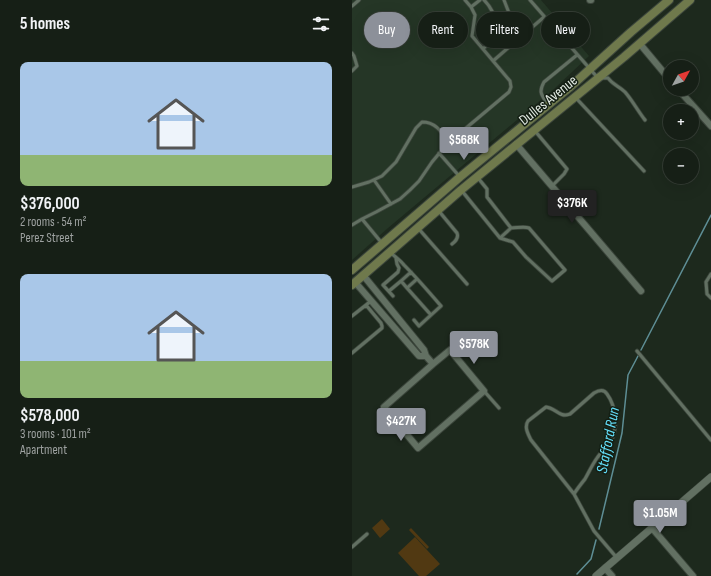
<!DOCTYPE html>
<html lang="en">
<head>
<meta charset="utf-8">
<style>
	:root { --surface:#161f16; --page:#232c23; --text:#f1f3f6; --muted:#9ea2a1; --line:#353d35; --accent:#8c9099 }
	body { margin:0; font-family:"Sofia Sans Condensed",sans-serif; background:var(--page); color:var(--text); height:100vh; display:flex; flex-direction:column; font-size:15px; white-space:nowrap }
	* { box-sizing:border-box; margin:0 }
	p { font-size:13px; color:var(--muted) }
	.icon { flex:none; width:22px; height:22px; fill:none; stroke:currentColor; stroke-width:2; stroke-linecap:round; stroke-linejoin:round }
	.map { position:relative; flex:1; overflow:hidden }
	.side { display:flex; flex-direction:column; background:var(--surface); width:352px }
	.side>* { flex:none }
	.hud { position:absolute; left:12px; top:12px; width:287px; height:36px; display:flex; gap:8px }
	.needle { width:26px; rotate:50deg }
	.controls { position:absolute; left:311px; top:60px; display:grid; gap:8px }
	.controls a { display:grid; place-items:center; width:36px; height:36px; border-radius:50%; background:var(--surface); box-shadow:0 4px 16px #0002,0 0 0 1px var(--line); font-size:20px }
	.price { position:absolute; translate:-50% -34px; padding:0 9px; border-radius:4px; background:var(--accent); color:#fff; font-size:13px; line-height:26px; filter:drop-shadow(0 1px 2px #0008) }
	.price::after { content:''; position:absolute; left:50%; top:24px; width:12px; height:9px; margin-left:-6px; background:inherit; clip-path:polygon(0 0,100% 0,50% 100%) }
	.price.active { background:#222; color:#fff }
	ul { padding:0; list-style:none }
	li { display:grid; align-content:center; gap:8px; height:212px; padding:0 20px }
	li span { display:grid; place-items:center; height:124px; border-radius:8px; color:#555 }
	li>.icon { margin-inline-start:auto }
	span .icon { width:72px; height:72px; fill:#fffc; stroke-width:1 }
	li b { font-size:17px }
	h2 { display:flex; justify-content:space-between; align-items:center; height:48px; padding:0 20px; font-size:17px }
	.pill { padding:0 14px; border-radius:18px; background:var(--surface); box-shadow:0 4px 16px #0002,0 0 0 1px var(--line); font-size:14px; line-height:36px }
	.pill.active { background:var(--accent); color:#fff }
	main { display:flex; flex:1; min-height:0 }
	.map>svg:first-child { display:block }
</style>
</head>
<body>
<main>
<section class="side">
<h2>5 homes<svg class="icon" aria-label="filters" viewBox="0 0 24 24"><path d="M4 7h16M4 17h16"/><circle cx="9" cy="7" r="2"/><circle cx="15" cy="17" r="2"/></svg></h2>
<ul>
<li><span style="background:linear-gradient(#a9c7e8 75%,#8fb573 0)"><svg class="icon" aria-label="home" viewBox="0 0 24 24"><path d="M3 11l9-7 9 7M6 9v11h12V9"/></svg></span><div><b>$376,000</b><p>2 rooms · 54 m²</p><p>Perez Street</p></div></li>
<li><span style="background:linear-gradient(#a9c7e8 70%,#8fb573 0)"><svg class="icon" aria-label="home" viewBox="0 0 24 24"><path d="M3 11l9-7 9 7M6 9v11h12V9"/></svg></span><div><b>$578,000</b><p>3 rooms · 101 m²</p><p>Apartment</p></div></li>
</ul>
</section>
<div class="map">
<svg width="359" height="576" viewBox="0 0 359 576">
	<rect width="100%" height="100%" fill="#1d291d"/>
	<!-- built -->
	<path fill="#253626" d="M0,0H189L237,56L202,89L36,228L0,260Z"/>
	<!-- green -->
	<path fill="#513912" d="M30,519L38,529L28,538L20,528Z
		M59,528L77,547L75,549L57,530Z
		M63,537L88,564L74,576H67L46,553Z"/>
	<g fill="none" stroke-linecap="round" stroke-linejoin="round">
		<!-- stream -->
		<path stroke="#5e8e95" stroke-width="1.5" d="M289,350L359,215
			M247,529L270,433L276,375L286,356
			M225,574L239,559L244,540"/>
		<defs>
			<path id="service" d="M113,0L119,7L128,0
				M152,0L157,13L160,26L157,33L164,42
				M178,0L245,77
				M0,6L7,0
				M131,49C142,39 146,24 140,11C138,7 135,3 132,0
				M0,53L2,56L5,66L0,71
				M141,61L192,17
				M250,78H256C261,85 267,86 273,92C280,100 286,111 293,120
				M224,98L292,171
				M196,105C190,95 186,93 192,82L225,55
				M183,131L215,169L212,174L200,186
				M87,153L108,177
				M126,178L135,189V197L159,228L148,238
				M22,180L39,204
				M0,187L17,182L30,176L44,162L64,128L70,122C83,122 91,132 95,144
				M110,191L148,238L161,242L174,257L200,281L213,270L177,228C172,226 165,228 159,228
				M86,210L105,233C107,238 104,241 100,244
				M0,225L10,219
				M66,228L115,284
				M29,242L10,219L24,212L48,199L58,190L67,181L80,162L95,144L157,92L159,87L158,81L120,36L123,15L119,7
				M38,252C43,257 48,260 52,265C65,278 77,292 89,306L79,315L55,288L65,279
				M359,274L354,282L355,294L359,298
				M55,288L49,281L59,272
				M37,291L49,281
				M41,296L31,285L46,272L47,268L45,264L44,258
				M0,316L14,305
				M62,320L67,326L79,315
				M98,350L113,337
				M285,351L359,440
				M0,353L30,328V326L29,323L14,305L19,301
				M132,391L147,408
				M222,494C225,489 229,484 233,479C237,472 240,465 245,458C249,452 255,447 259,441C266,428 264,406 255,394C252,389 247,390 242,393L218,414C207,418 204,408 194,407L176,421C172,427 176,434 179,440L222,494L242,531L265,558
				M0,547L15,534"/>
			<path id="minor" d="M238,0H239
				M288,44L318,80
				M326,89L359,126
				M164,144L289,291
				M3,282L67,356H74L72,350L11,275
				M74,356L81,364L98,350L132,391L66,448L32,407L81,364
				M300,528L341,576
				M253,568L260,576"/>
			<path id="tertiary" d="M244,576L359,477"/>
			<path id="secondary" d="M0,270L108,177L217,88L279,32L317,0
				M0,285L109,190L272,57L338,0"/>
		</defs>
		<!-- service casing -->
		<use href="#service" stroke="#3c463c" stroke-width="4.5"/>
		<!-- minor casing -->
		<use href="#minor" stroke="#3c463c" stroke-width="8"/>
		<!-- tertiary casing -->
		<use href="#tertiary" stroke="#3c463c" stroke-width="8"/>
		<!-- secondary casing -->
		<use href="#secondary" stroke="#3c463c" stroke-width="10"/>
		<!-- service -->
		<use href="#service" stroke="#627062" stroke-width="3"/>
		<!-- minor -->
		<use href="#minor" stroke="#627062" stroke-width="6"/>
		<!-- tertiary -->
		<use href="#tertiary" stroke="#627062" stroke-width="7"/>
		<!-- secondary -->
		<use href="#secondary" stroke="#6f794c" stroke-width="8"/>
	</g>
	<g text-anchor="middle" stroke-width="3" stroke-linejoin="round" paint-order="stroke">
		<!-- street labels -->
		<g font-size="15" fill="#e4ece4" stroke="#141f14">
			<text transform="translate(196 100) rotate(-39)" y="5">Dulles Avenue</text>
		</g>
		<!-- water labels -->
		<g font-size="16" font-style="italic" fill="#64dffa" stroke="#141f14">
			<text transform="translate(255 440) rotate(-79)" y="6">Stafford Run</text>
		</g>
	</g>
</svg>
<div class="controls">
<a><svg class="needle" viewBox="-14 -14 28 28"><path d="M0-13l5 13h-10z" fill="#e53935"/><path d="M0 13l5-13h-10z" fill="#9ea2a1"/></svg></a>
<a>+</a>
<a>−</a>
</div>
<b class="price" style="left:112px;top:161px">$568K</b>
<b class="price active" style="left:220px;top:224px">$376K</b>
<b class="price" style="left:122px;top:365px">$578K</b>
<b class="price" style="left:49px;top:442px">$427K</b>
<b class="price" style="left:308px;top:534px">$1.05M</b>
<div class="hud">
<a class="pill active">Buy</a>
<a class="pill">Rent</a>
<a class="pill">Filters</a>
<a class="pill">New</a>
</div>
</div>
</main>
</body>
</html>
